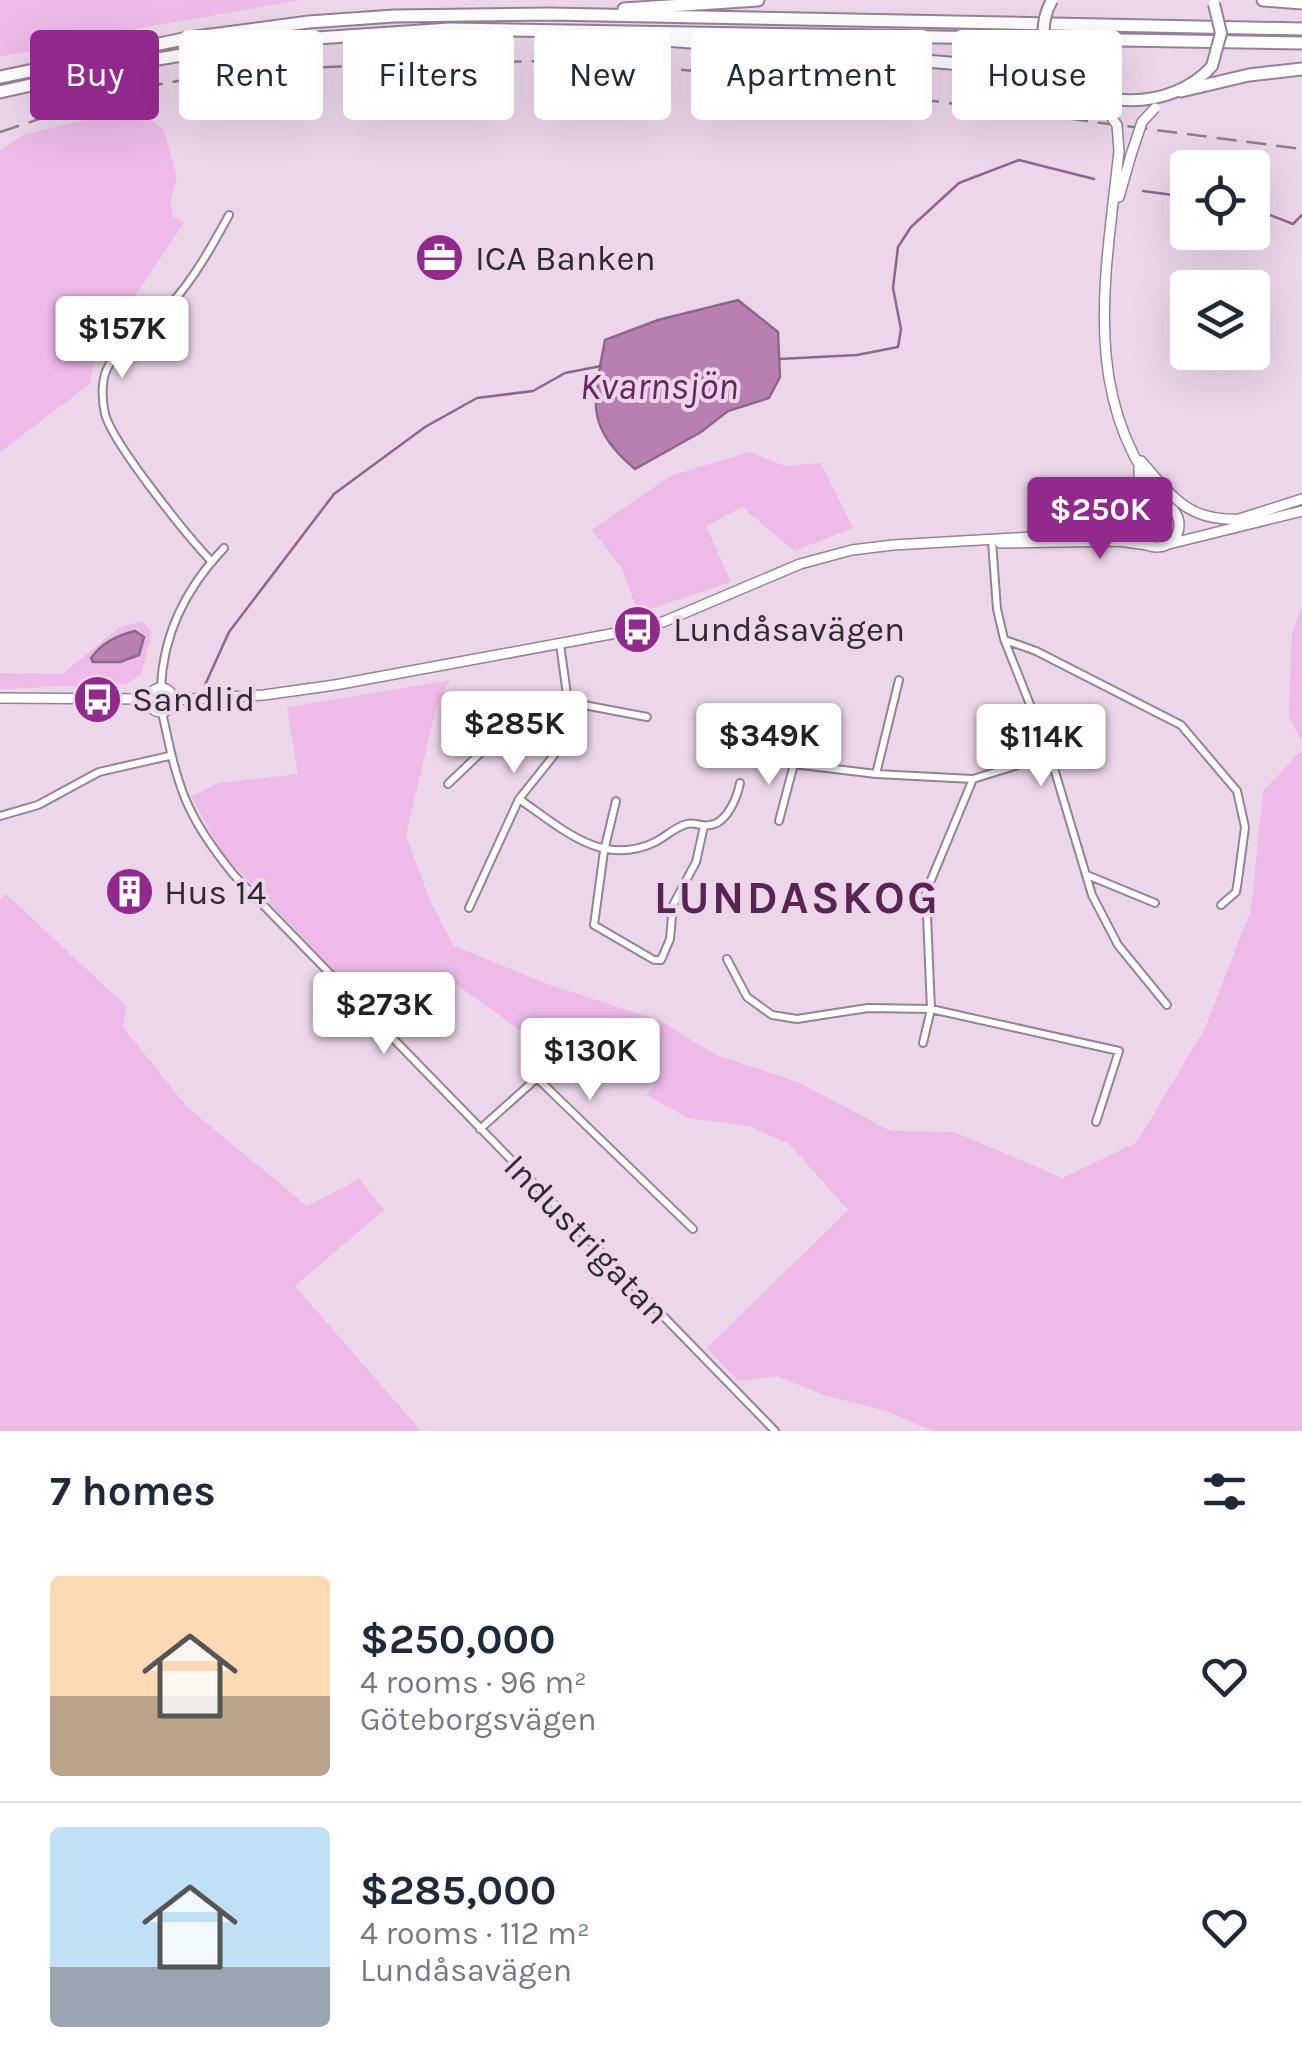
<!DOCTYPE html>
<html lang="en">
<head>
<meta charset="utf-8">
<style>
	:root { --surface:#fff; --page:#f6f6f7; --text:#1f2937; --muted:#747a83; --line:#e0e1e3; --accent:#92298c }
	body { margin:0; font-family:Karla,sans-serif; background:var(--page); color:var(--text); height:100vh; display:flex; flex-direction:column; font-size:38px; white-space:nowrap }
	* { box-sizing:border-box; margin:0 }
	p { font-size:32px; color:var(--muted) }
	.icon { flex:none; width:55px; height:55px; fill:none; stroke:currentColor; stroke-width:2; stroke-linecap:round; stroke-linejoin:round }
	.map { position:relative; height:1431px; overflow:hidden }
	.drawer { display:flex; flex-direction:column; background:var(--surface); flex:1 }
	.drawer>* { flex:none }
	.banner { position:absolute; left:30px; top:30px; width:1242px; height:90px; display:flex; gap:20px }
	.buttons { position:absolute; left:1170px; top:150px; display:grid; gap:20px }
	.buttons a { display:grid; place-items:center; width:100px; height:100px; border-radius:10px; background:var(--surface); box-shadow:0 10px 40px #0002; font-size:50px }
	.price { position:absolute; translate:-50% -85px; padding:0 22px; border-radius:10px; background:#fff; color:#222; font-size:32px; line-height:65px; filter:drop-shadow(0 2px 5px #0008) }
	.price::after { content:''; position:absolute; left:50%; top:60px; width:30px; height:22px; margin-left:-15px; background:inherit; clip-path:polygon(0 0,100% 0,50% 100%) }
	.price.on { background:var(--accent); color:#fff }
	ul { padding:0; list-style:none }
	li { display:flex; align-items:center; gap:30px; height:250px; padding:0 50px }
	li+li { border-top:2px solid var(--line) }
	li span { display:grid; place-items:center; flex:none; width:280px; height:200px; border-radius:10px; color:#555 }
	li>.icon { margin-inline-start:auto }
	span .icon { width:120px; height:120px; fill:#fffc; stroke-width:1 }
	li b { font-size:42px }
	h2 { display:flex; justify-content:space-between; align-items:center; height:120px; padding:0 50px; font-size:42px }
	.tag { padding:0 35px; border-radius:10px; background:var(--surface); box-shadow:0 10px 40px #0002; font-size:35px; line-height:90px }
	.tag.on { background:var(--accent); color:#fff }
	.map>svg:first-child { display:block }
</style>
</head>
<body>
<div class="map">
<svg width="1302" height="1431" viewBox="0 0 1302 1431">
	<rect width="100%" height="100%" fill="#ecd7ea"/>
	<!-- green -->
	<path fill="#eebae8" d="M0,0H302L146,27L0,57Z
		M137,108L164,130L177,177L171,198L172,216L184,223L95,357L90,384L0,452V151L22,135Z
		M749,452L785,466L821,463L853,528L794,551L742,507L706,526L731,582L638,613L622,568L592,530L670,476Z
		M1302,606V742L1289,716L1292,633Z
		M142,621L152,632L141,675L125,684L0,689V673L62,674L120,627Z
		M450,680L436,708L406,835L431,903L454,946L550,985L661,1021L716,1055L800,1083L890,1131L954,1132L1063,1178L1137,1142L1205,1028L1251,910L1263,791L1302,750V1431H933L886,1411L823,1395L777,1376L738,1381L707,1348L848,1210L789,1144L749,1126L688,1118L646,1095L655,1085L579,1023L546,1049L456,984L401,1036L325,962L222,853L191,796L219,783L298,774L287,707Z
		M6,894L126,1006L123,1027L187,1107L307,1206L359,1179L384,1210L295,1286L421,1431H0V899Z"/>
	<!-- water -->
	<path fill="#b780b1" stroke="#8f668a" stroke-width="2.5" d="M738,300L778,332L780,377L769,398L728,411L701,432L635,469C583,426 594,399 605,340L658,320Z
		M135,631L144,637L139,655L120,662H93L91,658C101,644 118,635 135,631Z"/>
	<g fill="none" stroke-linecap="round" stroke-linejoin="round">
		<!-- stream -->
		<path stroke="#8f668a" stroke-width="2.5" d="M1143,191L1188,197
			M1252,208L1293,224L1302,215
			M779,359L857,355L898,347L901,329L893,288L898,247L911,227L959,183L1019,160L1094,179
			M205,685L229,632L334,494L425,427L477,398L533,391L565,373L601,366"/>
		<defs>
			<path id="street" d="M992,541L997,609L1004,639L1050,755L1092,895L1118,945L1167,1005
				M212,562C188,537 113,444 105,414C102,401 101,381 107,369C120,340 150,326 171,304C195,277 212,246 229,215
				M1005,640L1036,651L1181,725L1237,791L1245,827L1238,880L1236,892L1221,905
				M161,688C163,633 186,588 224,548
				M162,712C178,787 184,814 234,875L775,1431
				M751,751L794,764L876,774L973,779L1050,755
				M876,774L899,680
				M448,784L494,740L522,721L568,702L647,717
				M519,799C560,827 601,867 653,843C665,838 674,827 687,824C695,822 702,827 710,825C727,823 737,798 740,783
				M616,801L604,851L594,925L654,960H661L670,939L673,905L696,862L704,826
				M0,816L38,805L99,772L169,756
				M779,821L794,764
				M1087,875L1155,903
				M469,908L519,799L559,749L567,723L568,702L560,644
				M727,959L747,997L772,1015L797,1019L868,1008L931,1009L1119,1051L1096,1122
				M923,1043L931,1009L926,892L973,779
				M480,1129L537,1078L693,1229"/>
			<path id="secondary" d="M1119,151C1106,275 1078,401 1167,505
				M1119,197L1131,155
				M1141,461C1173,497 1188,522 1241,519
				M1139,468L1140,510
				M1135 525a22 22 0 1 1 44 0a22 22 0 1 1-44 0Z
				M1236,520L1302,499
				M1000,543L1119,541L1147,545
				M1169,544L1302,511
				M149 700a12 12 0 1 1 24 0a12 12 0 1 1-24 0Z
				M0,698L150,699
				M173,700L264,695L335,685L638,629L663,622L800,564L852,550L893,545L1102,533L1125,525L1136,516"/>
			<path id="primary" d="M1050,61C1086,114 1173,111 1212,66"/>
			<path id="highway" d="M1263,0L1302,3
				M624,9L758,0
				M641,38L1011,68L1077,86
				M0,77L188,38L309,22L394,16L550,14L1302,29
				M1181,91L1249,75L1302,69
				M0,92L117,66L258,42L450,29L1302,43"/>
		</defs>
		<!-- street casing -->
		<use href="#street" stroke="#958293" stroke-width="10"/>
		<!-- secondary casing -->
		<use href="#secondary" stroke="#958293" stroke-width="12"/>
		<!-- primary casing -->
		<use href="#primary" stroke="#958293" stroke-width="14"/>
		<!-- highway casing -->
		<use href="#highway" stroke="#958293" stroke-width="15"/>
		<!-- street -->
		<use href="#street" stroke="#fff" stroke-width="6"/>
		<!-- secondary -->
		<use href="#secondary" stroke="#fff" stroke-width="9"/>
		<!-- primary -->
		<use href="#primary" stroke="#fff" stroke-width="10"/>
		<!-- highway -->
		<use href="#highway" stroke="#fff" stroke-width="11"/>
		<!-- rail -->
		<path stroke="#8d7e8b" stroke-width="2.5" stroke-dasharray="20 10" stroke-linecap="butt" d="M0,132L124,91L215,74L291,68L571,60L718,73L1302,149"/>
		<defs>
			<path id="secondary-bridge" d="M1105,108L1117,125L1119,151
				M1131,155L1142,122L1155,108"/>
			<path id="primary-bridge" d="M1050,61C1041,40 1041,20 1052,0
				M1212,66L1221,33L1214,4"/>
		</defs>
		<!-- secondary-bridge casing -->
		<use href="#secondary-bridge" stroke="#958293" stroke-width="12" stroke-linecap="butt"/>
		<!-- primary-bridge casing -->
		<use href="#primary-bridge" stroke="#958293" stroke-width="14" stroke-linecap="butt"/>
		<!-- secondary-bridge -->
		<use href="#secondary-bridge" stroke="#fff" stroke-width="9"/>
		<!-- primary-bridge -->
		<use href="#primary-bridge" stroke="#fff" stroke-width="10"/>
	</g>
	<!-- icons -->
	<defs>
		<symbol id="office-disc" viewBox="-11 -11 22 22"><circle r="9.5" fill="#92298c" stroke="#ecd7ea"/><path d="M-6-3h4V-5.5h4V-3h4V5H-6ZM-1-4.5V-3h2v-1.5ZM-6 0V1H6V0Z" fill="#fff"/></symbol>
		<symbol id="bus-disc" viewBox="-11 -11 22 22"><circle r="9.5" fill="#92298c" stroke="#ecd7ea"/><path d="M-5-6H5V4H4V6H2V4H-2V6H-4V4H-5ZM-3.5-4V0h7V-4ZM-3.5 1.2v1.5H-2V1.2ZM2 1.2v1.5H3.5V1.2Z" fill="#fff"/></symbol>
		<symbol id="building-disc" viewBox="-11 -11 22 22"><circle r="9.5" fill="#92298c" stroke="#ecd7ea"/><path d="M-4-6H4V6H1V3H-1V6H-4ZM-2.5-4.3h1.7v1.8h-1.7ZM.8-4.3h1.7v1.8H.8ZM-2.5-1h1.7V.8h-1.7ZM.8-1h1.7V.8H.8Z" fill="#fff"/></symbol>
	</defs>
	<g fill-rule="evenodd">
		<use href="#office-disc" x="412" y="230" width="55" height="55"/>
		<use href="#bus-disc" x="610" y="602" width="55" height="55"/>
		<use href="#bus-disc" x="70" y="672" width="55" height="55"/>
		<use href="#building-disc" x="102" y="864" width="55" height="55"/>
	</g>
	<g text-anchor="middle" stroke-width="8" stroke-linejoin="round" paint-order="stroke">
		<!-- poi labels -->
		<g font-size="35" fill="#312930" stroke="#ecd7ea" text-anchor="start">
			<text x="475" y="270">ICA Banken</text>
			<text x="673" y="641">Lundåsavägen</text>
			<text x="132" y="711">Sandlid</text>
			<text x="164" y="904">Hus 14</text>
		</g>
		<!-- street labels -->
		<g font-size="35" fill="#312930" stroke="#ecd7ea">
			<text transform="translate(587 1239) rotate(46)" y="12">Industrigatan</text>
		</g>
		<!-- water labels -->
		<g font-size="38" font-style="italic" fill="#672563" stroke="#ecd7ea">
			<text x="659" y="399">Kvarnsjön</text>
		</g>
		<!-- district labels -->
		<g font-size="45" font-weight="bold" letter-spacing="2.5" fill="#572453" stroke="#ecd7ea">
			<text x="797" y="913">LUNDASKOG</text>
		</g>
	</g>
</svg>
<div class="buttons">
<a><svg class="icon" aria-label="locate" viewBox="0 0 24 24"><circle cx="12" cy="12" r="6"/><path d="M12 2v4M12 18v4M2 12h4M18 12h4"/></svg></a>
<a><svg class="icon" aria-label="layers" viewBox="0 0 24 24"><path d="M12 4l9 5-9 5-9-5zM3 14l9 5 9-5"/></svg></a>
</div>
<b class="price" style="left:122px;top:381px">$157K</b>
<b class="price on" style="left:1100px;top:562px">$250K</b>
<b class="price" style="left:514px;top:776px">$285K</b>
<b class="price" style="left:769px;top:788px">$349K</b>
<b class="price" style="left:1041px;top:789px">$114K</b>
<b class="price" style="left:384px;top:1057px">$273K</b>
<b class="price" style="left:590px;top:1103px">$130K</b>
<div class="banner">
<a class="tag on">Buy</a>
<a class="tag">Rent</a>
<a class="tag">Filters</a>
<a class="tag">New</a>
<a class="tag">Apartment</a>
<a class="tag">House</a>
</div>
</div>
<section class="drawer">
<h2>7 homes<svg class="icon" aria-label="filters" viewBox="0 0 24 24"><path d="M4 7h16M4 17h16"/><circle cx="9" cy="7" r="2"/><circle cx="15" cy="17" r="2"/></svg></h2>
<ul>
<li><span style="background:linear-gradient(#ffd9b3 60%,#b9a48a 0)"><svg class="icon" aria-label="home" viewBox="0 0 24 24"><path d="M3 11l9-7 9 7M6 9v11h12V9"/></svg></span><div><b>$250,000</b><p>4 rooms · 96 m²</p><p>Göteborgsvägen</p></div><svg class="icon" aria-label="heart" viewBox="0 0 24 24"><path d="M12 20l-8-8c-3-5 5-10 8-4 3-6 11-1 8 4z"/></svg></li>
<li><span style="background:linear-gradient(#bfe0f5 70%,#9aa5b1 0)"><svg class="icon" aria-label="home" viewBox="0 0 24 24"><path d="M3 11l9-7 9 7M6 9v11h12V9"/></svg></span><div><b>$285,000</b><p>4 rooms · 112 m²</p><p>Lundåsavägen</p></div><svg class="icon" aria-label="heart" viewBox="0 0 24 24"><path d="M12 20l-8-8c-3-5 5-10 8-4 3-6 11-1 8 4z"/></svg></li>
</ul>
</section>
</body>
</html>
